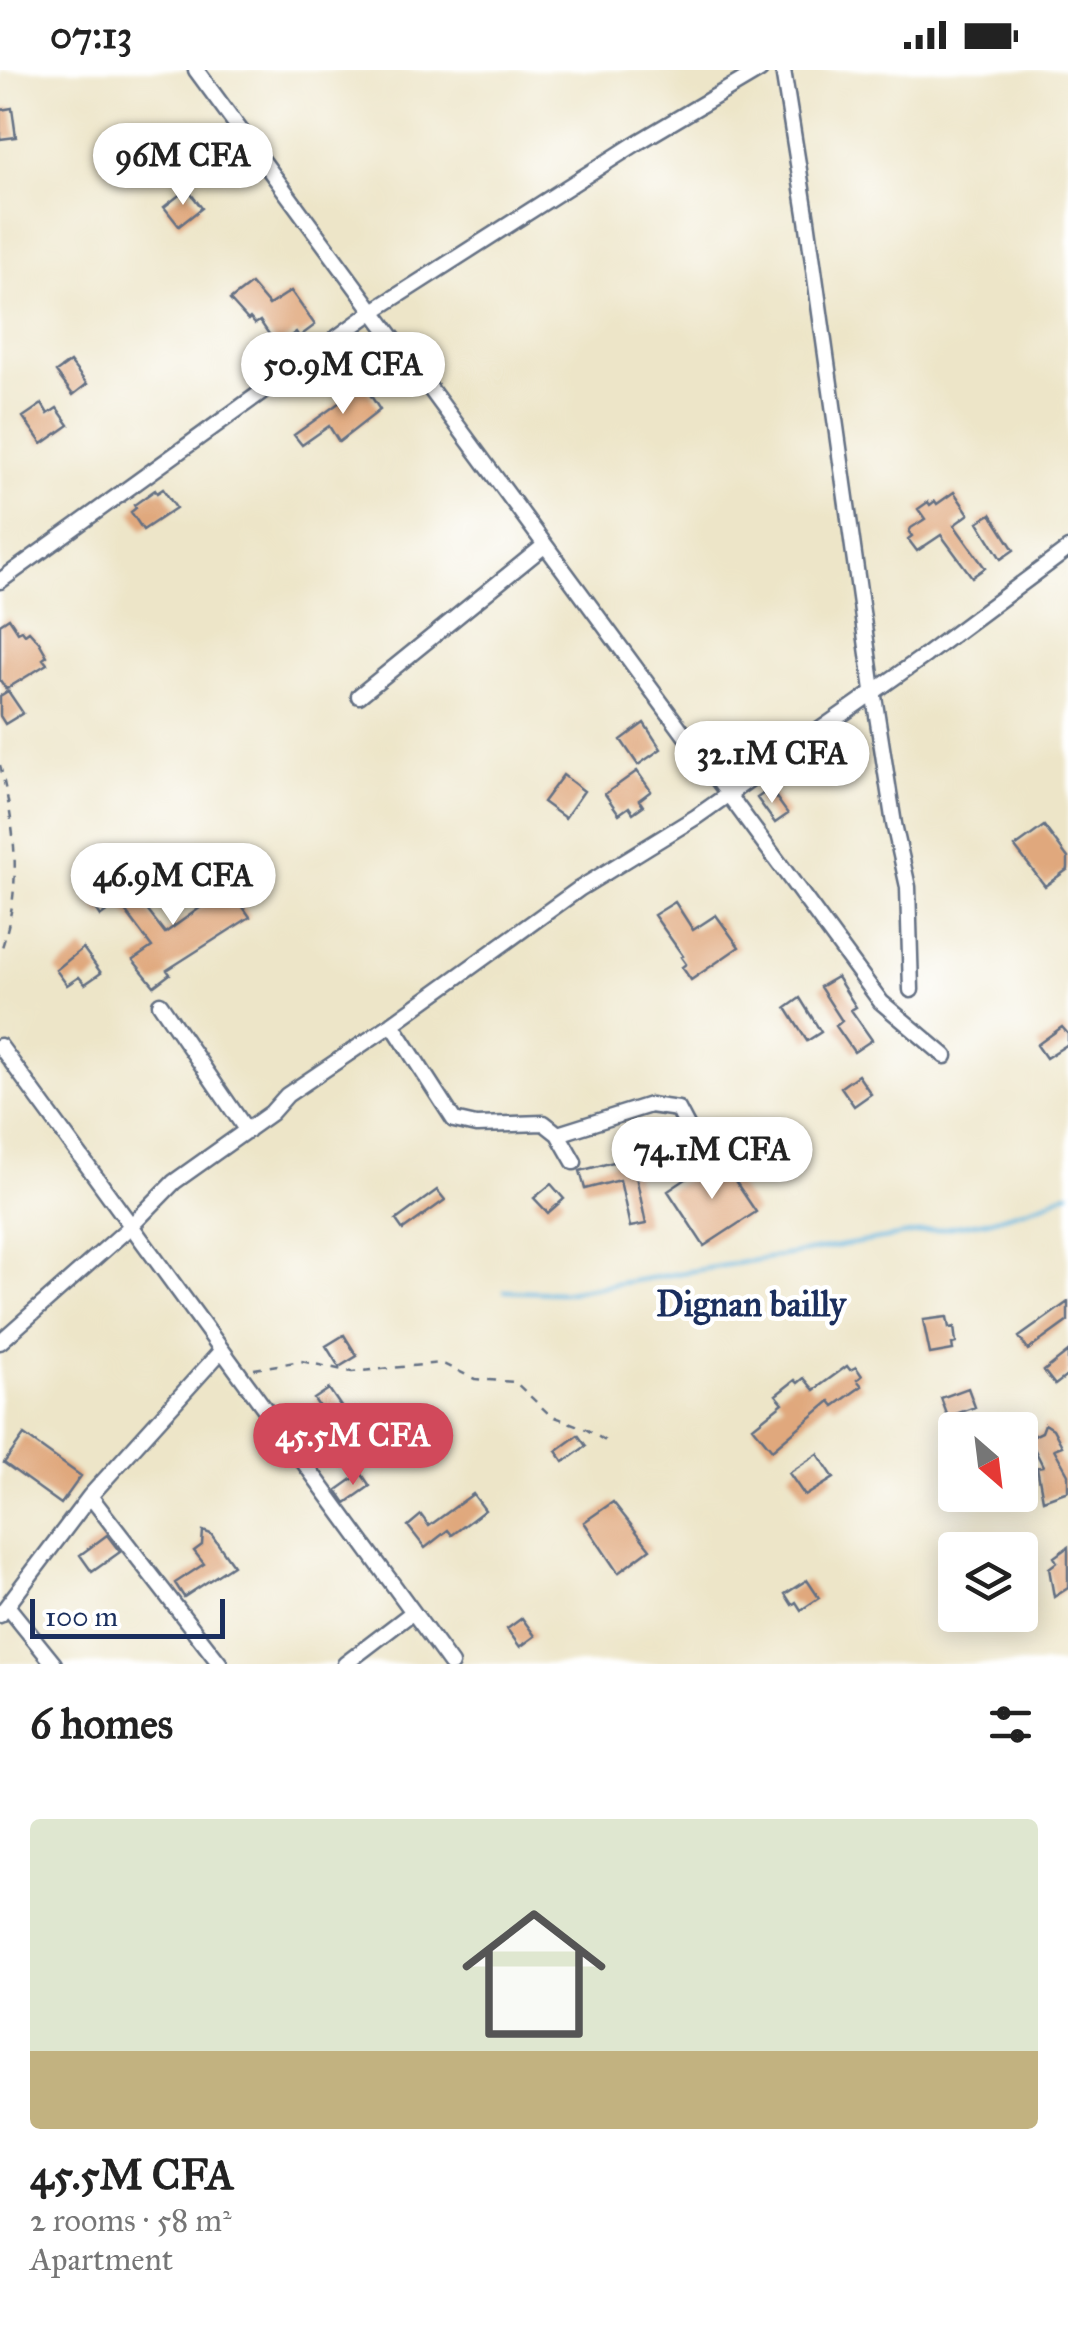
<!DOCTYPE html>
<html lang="en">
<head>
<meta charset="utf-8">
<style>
	:root { --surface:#fff; --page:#f6f6f6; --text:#222; --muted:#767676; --line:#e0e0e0; --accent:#d1495b }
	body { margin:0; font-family:"IM FELL Great Primer",serif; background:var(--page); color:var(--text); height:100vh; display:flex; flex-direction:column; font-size:38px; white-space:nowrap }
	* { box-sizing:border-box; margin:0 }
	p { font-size:32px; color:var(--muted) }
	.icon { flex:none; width:55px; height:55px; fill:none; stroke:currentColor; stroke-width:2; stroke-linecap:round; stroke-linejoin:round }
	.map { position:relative; height:1594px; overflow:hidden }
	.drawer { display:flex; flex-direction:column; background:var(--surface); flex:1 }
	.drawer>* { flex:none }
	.needle { width:65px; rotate:152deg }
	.controls { position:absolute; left:938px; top:1342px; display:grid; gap:20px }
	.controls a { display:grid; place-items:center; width:100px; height:100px; border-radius:10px; background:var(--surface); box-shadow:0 5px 25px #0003; font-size:50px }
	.scale { position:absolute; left:30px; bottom:25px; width:195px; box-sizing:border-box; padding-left:10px; border:5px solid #1b2f5e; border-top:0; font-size:28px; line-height:35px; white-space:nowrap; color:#1b2f5e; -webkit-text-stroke:8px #fff; paint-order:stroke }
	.price { position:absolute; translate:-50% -85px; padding:0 22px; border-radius:35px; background:#fff; color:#222; font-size:32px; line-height:65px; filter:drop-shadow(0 2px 5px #0008) }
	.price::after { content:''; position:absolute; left:50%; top:60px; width:30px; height:22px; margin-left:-15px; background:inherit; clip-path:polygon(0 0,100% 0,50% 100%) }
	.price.on { background:var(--accent); color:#fff }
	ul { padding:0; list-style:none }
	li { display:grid; align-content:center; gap:20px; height:530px; padding:0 30px }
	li+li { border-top:2px solid var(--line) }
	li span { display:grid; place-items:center; height:310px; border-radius:10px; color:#555 }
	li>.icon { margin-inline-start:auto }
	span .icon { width:180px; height:180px; fill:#fffc; stroke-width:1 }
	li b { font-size:42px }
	h2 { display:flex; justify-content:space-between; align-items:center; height:120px; padding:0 30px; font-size:42px }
	.status { display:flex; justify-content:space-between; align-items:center; height:70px; padding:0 50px; background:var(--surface); direction:ltr }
	.status svg { height:28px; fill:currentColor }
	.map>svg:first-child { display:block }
</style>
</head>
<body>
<div class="status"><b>07:13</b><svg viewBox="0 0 49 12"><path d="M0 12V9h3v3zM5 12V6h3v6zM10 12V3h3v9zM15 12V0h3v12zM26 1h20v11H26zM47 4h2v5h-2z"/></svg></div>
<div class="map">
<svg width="1068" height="1594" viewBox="0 0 1068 1594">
	<rect width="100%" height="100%" fill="#fff"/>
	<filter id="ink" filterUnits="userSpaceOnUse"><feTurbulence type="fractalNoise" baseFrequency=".01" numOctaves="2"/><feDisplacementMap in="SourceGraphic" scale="20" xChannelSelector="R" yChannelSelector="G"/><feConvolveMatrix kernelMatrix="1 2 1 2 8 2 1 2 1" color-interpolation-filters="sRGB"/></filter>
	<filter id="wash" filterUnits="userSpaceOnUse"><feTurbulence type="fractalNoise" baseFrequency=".0048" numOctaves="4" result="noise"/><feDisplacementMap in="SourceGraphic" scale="40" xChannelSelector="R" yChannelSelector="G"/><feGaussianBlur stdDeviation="2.25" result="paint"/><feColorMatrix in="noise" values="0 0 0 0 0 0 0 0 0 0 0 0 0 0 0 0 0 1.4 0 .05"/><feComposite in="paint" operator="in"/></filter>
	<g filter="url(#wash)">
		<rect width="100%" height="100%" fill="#ede5c8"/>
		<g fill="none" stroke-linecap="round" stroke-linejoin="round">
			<!-- stream -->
			<path stroke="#63b5de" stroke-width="4" d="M505,1221L562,1223L987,1151L1043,1134L1068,1122"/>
		</g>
		<g id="blocks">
			<!-- building -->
			<path fill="#e0a87d" d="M12,38L16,67L0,69V40Z
				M187,119L202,138L179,156L164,137Z
				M251,214L269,235L291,221L315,255L299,267L296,262L277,276L260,251L255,254L250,248L248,250L230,230Z
				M70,292L87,314L73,325L56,302Z
				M364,315L380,340L339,372L329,356L302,375L294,365Z
				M42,334L48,344L57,338L69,355L42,374L23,347Z
				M163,419L176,438L143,460L131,442L136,438L134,435L155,420L157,423Z
				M954,422L969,444L954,455L985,498L972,507L941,465L917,481L908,469L912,466L909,462L911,458L925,449L918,439L928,432L930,435L935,431L937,434Z
				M991,444L1014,480L1001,489L978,452Z
				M9,548L18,562L22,560L25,564L29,561L39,572L47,586L43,589L47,594L6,619L0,610V554Z
				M8,621L23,643L5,654L0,646V626Z
				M644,653L661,679L638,695L621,670Z
				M637,701L651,721L639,730L643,736L633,743L629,737L619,744L605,724Z
				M563,705L584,721L565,748L543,732Z
				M770,719L788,744L775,753L757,728Z
				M1044,756L1068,788V799L1045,816L1015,777Z
				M123,809L165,863L229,817L250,847L167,900L170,904L154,916L133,890L152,877L119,833L101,846L89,828L103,818L106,823Z
				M675,832L693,860L716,845L739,877L691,910L682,897L686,894L681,887L683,886L654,845Z
				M83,878L101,903L85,914L79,907L67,915L56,900Z
				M837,907L856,937L851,940L872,970L854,982L836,956L842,951L820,917Z
				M800,928L821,962L807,971L786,938Z
				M1062,957L1068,964V974L1046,988L1037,975Z
				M858,1005L871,1024L854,1036L841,1017Z
				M632,1087L646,1154L630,1157L620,1110L585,1119L580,1101Z
				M719,1087L756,1142L704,1176L668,1121Z
				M551,1114L564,1129L548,1143L534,1128Z
				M437,1120L445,1130L403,1160L396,1150Z
				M1068,1232V1251L1028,1280L1019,1267Z
				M947,1247L949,1258L954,1257L956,1273L952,1274L953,1280L930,1284L923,1250Z
				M344,1265L357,1286L339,1297L326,1276Z
				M1068,1282V1305L1055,1315L1044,1301Z
				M847,1296L850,1300L856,1297L862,1306L857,1310L862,1316L834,1336L830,1331L772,1380L753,1357L783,1333L776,1325L795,1310L798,1313L804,1308L814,1320Z
				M968,1318L975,1337L948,1347L941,1328Z
				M329,1319L344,1341L329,1351L314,1329Z
				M1045,1354L1053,1359L1062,1376L1054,1379L1068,1404V1421L1043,1430L1037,1397L1043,1396L1029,1368L1042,1362Z
				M24,1365L81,1406L61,1434L4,1393Z
				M578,1365L586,1376L564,1392L556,1381Z
				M818,1384L834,1408L805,1426L789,1403Z
				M361,1403L370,1416L346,1433L337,1420Z
				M473,1424L485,1440L452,1465L448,1460L425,1478L408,1456L421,1445L429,1456Z
				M613,1432L650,1479L618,1503L584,1452Z
				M203,1461L211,1464L233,1495L184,1527L175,1513L204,1494L194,1481L202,1475Z
				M107,1465L120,1482L92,1502L80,1485Z
				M1068,1477V1518L1054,1527L1049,1498L1057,1492L1054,1487Z
				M807,1510L819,1528L801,1540L796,1532L792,1535L785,1524Z
				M522,1548L535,1566L520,1577L507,1559Z"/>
		</g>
	</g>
	<g filter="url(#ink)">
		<use href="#blocks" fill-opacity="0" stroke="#646f83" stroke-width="2.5"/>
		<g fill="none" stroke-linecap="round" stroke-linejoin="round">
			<defs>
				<path id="minor" d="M196,0L881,932L945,986
					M783,0L807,150L873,620L894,754L908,817L911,920
					M0,511L375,240L635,74L760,0
					M359,626L545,475
					M160,934L247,1061
					M392,954L454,1050L476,1055L544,1053L558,1064L574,1092
					M0,976L451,1594
					M558,1064L650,1035L678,1039L698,1077
					M0,1272L131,1156L174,1112L271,1043L287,1025L392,954L579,819L696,747L926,585L1068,479
					M90,1426L220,1594
					M8,1537L54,1594
					M0,1545L90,1426L222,1280
					M345,1594L413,1542"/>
			</defs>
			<!-- minor casing -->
			<use href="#minor" stroke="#646f83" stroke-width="19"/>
			<!-- path -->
			<path stroke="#646f83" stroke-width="2.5" stroke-dasharray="8 8" stroke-linecap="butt" d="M0,695C16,760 23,819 0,883
				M254,1299L301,1291L352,1302L441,1293L475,1309L515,1312L550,1345L584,1358L607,1372"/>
			<!-- minor -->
			<use href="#minor" stroke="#fff" stroke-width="14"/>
		</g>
	</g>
	<g text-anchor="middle" stroke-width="9" stroke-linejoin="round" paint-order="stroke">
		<!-- quarter labels -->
		<g font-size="35" font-weight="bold" fill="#1b2f5e" stroke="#fff">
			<text x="751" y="1246">Dignan bailly</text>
		</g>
	</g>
</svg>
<div class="controls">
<a><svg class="needle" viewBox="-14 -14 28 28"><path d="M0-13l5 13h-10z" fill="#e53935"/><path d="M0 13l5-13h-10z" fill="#767676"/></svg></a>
<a><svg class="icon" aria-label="layers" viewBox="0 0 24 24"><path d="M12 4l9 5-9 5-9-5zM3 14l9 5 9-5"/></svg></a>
</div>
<div class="scale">100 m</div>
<b class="price" style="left:183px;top:138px">96M CFA</b>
<b class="price" style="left:343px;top:347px">50.9M CFA</b>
<b class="price" style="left:772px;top:736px">32.1M CFA</b>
<b class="price" style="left:173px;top:858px">46.9M CFA</b>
<b class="price" style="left:712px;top:1132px">74.1M CFA</b>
<b class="price on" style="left:353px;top:1418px">45.5M CFA</b>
</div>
<section class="drawer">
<h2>6 homes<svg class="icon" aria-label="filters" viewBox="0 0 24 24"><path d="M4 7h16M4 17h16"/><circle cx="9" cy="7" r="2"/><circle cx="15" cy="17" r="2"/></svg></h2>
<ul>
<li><span style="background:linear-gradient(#dfe7d0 75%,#c2b280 0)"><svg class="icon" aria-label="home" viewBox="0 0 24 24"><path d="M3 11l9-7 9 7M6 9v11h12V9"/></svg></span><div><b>45.5M CFA</b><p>2 rooms · 58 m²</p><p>Apartment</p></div></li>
</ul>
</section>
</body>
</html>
